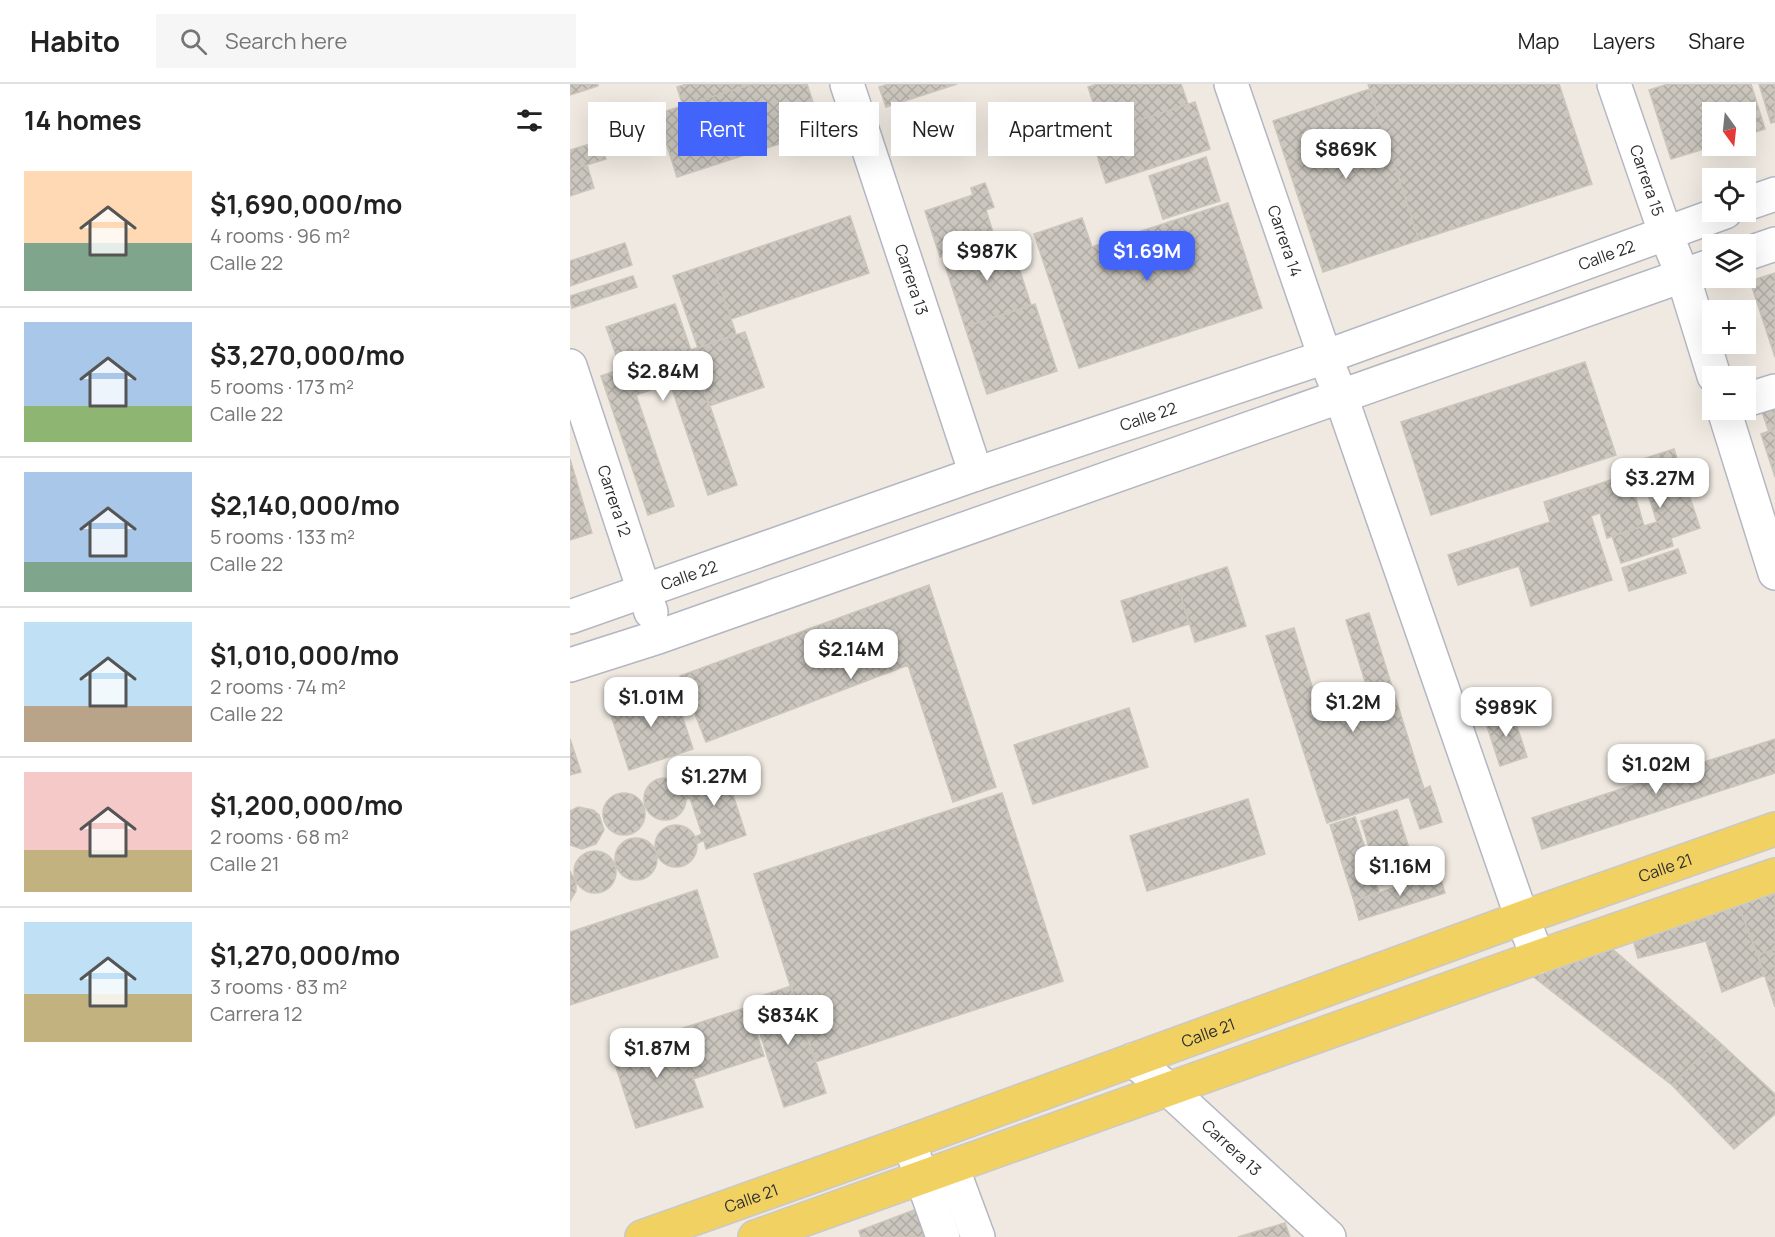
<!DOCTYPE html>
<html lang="en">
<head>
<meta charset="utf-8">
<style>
	:root { --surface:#fff; --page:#f6f6f6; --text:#222; --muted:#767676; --line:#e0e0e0; --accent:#4264fb }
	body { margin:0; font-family:Manrope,sans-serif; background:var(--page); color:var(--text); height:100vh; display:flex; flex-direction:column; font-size:22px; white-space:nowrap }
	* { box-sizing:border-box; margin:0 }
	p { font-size:20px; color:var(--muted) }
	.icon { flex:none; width:33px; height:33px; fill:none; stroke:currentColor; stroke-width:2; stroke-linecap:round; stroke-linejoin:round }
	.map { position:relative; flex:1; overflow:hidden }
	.sheet { display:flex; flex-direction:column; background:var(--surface); width:570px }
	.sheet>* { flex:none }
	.banner { position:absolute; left:18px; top:18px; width:570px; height:54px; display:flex; gap:12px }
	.needle { width:39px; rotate:165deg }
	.buttons { position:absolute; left:1132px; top:18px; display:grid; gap:12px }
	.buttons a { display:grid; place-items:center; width:54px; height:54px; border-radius:0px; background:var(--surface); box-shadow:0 6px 24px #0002; font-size:30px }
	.price { position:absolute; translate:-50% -51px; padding:0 14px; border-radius:12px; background:#fff; color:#222; font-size:20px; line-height:39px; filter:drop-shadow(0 2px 3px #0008) }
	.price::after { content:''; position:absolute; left:50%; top:36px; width:18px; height:14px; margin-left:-9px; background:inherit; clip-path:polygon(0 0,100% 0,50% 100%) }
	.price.current { background:var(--accent); color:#fff }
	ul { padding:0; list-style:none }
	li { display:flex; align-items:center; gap:18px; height:150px; padding:0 24px }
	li+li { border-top:2px solid var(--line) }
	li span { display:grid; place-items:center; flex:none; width:168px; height:120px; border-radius:0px; color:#555 }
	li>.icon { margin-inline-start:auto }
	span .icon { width:72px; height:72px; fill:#fffc; stroke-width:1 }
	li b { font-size:26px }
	h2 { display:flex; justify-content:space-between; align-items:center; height:72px; padding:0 24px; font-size:26px }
	.tag { padding:0 21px; border-radius:0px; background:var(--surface); box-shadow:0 6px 24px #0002; font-size:21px; line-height:54px }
	.tag.current { background:var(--accent); color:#fff }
	header { display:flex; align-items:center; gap:36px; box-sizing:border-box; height:84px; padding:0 30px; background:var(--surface); border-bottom:2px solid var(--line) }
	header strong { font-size:28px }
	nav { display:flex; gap:33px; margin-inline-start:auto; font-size:21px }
	.search { width:420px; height:54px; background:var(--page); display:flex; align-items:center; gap:15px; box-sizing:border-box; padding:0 21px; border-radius:0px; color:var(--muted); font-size:22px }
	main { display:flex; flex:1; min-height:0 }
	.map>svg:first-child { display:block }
</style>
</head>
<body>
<header>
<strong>Habito</strong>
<div class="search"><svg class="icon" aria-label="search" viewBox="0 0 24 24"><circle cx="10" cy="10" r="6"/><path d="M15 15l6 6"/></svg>Search here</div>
<nav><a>Map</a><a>Layers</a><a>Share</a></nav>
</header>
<main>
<section class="sheet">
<h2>14 homes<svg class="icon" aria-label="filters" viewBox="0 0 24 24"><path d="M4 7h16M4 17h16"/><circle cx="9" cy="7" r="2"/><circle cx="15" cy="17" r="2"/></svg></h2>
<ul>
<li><span style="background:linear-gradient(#ffd9b3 60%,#7fa58c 0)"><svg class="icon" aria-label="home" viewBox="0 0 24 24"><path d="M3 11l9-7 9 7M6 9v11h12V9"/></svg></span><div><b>$1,690,000/mo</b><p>4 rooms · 96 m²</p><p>Calle 22</p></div></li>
<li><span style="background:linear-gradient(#a9c7e8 70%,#8fb573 0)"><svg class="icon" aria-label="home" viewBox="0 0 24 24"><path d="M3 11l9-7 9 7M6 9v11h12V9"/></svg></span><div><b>$3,270,000/mo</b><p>5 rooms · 173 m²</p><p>Calle 22</p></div></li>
<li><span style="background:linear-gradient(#a9c7e8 75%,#7fa58c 0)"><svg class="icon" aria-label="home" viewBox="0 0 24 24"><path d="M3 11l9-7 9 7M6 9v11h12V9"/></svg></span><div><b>$2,140,000/mo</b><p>5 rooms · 133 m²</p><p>Calle 22</p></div></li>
<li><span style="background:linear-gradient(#bfe0f5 70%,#b9a48a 0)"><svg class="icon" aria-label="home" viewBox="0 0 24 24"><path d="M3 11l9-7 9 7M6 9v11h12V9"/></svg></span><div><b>$1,010,000/mo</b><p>2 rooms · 74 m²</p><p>Calle 22</p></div></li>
<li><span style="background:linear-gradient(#f6c9c9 65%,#c2b280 0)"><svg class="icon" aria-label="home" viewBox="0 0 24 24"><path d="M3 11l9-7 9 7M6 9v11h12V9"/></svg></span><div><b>$1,200,000/mo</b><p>2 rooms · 68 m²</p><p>Calle 21</p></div></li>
<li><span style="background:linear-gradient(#bfe0f5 60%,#c2b280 0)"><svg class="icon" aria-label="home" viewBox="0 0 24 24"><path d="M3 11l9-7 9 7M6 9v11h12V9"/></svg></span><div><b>$1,270,000/mo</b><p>3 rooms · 83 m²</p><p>Carrera 12</p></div></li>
</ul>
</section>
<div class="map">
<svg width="1205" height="1153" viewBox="0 0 1205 1153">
	<defs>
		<pattern id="building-cross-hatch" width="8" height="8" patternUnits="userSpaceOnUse" patternTransform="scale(1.5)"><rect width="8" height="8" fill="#cbc7bf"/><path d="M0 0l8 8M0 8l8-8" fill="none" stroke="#afaba4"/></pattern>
	</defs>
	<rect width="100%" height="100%" fill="#efe9e1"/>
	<!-- building -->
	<path fill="url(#building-cross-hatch)" stroke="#cbc5ba" stroke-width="1.5" d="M0,0H28V2L0,11Z
		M117,0H182L113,22L107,3Z
		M182,0H237L252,46L107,93L87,30Z
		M319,0H387L316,23L309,3Z
		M527,0H611L618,20L518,53L511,32L526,27L518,3Z
		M798,0H989L1022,100L849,156Z
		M1098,0H1181L1195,45L1176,51V28H1143L1144,62L1101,75L1079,6Z
		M1189,0H1205V38L1201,39Z
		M800,5L849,156L753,188L703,37Z
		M625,18L640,65L536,99L521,52Z
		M30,57L36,75L0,86V66Z
		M636,73L650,117L593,135L579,92Z
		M17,81L24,104L0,112V86Z
		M415,99L424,123L416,126L425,155L370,173L355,127L403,111L401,104Z
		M658,119L692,224L509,284L464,150L512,134L522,163Z
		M280,132L299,189L161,235L142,179Z
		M439,153L461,221L395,243L373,175Z
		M55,159L62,181L0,202V177Z
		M142,179L166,250L128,264L103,192Z
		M1205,189V273L1180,197Z
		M63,192L67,203L2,224L0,212Z
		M105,220L167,401L138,411L100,299L66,311L104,422L78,431L31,292L51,285L36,243Z
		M465,220L487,287L417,310L395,243Z
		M175,248L194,303L139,322L121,266Z
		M1015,278L1046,371L861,431L831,338Z
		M1205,318V345L1199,348L1190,322Z
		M1205,345V393L1191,350Z
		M1104,365L1130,444L1101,454L1103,462L1051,479L1042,452L1087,438L1067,377Z
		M0,375L22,449L0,456Z
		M1059,390L1074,442L1037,454L1030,429L1021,432L1042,496L961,522L949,482L888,501L878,471L980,438L974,418Z
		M1108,465L1116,489L1059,507L1052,484Z
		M657,483L676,542L625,558L607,499Z
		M607,499L619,540L563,558L551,517Z
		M359,501L426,703L383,718L338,581L136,658L110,592Z
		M799,529L854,705L860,702L872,738L850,745L839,713L757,739L696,552L724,544L744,609L754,606L762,630L774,626L771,616L798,607L776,536Z
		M102,601L123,665L59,686L38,622Z
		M559,624L578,683L463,720L444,661Z
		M942,627L957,673L930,682L915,636Z
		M0,655L11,688L0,691Z
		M1205,655V689L972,765L962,734Z
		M153,680L176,751L136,765L134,756L128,759L125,753L132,750L120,714L116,715L115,708L118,707L113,693Z
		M74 715a21 21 0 1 1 42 0a21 21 0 1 1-42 0Z
		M432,709L493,897L245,978L184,790Z
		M33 730a21 21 0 1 1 42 0a21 21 0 1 1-42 0Z
		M678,715L695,770L577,807L560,752Z
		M8,723L23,726L29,731L34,746L26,760L12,765L0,761V727Z
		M827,726L847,790L811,801L791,737Z
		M785,733L809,808L784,817L760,741Z
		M85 762a21 21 0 1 1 42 0a21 21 0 1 1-42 0Z
		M45 775a21 21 0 1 1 42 0a21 21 0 1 1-42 0Z
		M4 788a21 21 0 1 1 42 0a21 21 0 1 1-42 0Z
		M0,787L6,799V807L0,817Z
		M869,789L875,809L789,836L784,817Z
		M1205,800V865L1188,871L1165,813Z
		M127,806L148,873L0,921V848Z
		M1165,813L1195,891L1152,908L1136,857L1068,874L1061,848Z
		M1031,855L1147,956L1102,1001L961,891Z
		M1205,865V923L1188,871Z
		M221,902L256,1009L214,1023L179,916Z
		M178,923L194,972L123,995L107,946Z
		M107,946L133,1023L66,1044L41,968Z
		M1147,956L1205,1010V1030L1164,1065L1102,1001Z
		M352,1123L363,1153H291L289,1147Z
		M715,1139L720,1153H668Z"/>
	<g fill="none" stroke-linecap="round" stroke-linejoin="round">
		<defs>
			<g id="minor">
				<path id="s1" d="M277,0L406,390"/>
				<path id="s2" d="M661,0L755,273L771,313L952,834L968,873"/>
				<path id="s3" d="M1044,0L1095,148L1113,192L1144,292"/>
				<path d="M1176,120L1205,110"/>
				<path d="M1176,170L1205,160"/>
				<path id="s4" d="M0,282L81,528"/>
				<path d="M1176,316L1205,307"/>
				<path d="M1154,326L1205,489"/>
				<path id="s5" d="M0,533L406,390L755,273L1155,128"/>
				<path d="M0,581L88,553L1143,181"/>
				<path id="s6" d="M563,976L597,1004L759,1153"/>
				<path d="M339,1058L373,1153"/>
				<path d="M382,1083L408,1153"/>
			</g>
			<g id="major">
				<path id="s7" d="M72,1153L339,1058L952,834L1205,745"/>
				<path d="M185,1153L968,873L1205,791"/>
			</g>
		</defs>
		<!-- minor casing -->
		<use href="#minor" stroke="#b4b7c1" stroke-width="36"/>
		<!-- major casing -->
		<use href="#major" stroke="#c9c9c9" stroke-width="36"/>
		<!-- minor -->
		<use href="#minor" stroke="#fff" stroke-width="33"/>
		<!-- major -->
		<use href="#major" stroke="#f2d163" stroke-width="33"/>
	</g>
	<g text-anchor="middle" stroke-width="4.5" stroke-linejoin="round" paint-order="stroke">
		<!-- street labels -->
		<g font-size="16" fill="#2e2e2e" stroke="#fff">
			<text dy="6" stroke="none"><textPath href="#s3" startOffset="102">Carrera 15</textPath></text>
			<text dy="6" stroke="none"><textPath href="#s2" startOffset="166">Carrera 14</textPath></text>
			<text dy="6" stroke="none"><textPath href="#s5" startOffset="1098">Calle 22</textPath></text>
			<text dy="6" stroke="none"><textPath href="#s1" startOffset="206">Carrera 13</textPath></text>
			<text dy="6" stroke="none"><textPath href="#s5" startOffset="612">Calle 22</textPath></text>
			<text dy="6" stroke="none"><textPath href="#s4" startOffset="142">Carrera 12</textPath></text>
			<text dy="6" stroke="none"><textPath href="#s5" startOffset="126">Calle 22</textPath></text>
			<text dy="6" stroke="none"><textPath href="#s7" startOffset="1088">Calle 21</textPath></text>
			<text dy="6" stroke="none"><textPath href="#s7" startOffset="602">Calle 21</textPath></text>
			<text dy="6" stroke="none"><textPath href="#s6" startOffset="132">Carrera 13</textPath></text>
			<text dy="6" stroke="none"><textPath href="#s7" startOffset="116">Calle 21</textPath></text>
		</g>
	</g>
</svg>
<div class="buttons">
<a><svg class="needle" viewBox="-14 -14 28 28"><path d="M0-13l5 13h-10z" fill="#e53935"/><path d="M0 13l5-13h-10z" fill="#767676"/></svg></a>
<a><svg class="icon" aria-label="locate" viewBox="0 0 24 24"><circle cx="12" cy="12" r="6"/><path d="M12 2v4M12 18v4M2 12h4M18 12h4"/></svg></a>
<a><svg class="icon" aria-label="layers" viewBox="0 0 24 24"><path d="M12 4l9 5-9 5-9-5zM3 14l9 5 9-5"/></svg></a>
<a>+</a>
<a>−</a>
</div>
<b class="price" style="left:776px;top:96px">$869K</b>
<b class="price" style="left:417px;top:198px">$987K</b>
<b class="price current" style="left:577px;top:198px">$1.69M</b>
<b class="price" style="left:93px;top:318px">$2.84M</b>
<b class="price" style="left:1090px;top:425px">$3.27M</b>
<b class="price" style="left:281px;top:596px">$2.14M</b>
<b class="price" style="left:81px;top:644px">$1.01M</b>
<b class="price" style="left:783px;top:649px">$1.2M</b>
<b class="price" style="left:936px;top:654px">$989K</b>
<b class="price" style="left:1086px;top:711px">$1.02M</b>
<b class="price" style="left:144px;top:723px">$1.27M</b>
<b class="price" style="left:830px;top:813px">$1.16M</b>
<b class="price" style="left:218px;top:962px">$834K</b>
<b class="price" style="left:87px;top:995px">$1.87M</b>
<div class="banner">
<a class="tag">Buy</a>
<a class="tag current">Rent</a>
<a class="tag">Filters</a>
<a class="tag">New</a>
<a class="tag">Apartment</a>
</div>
</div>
</main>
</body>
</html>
